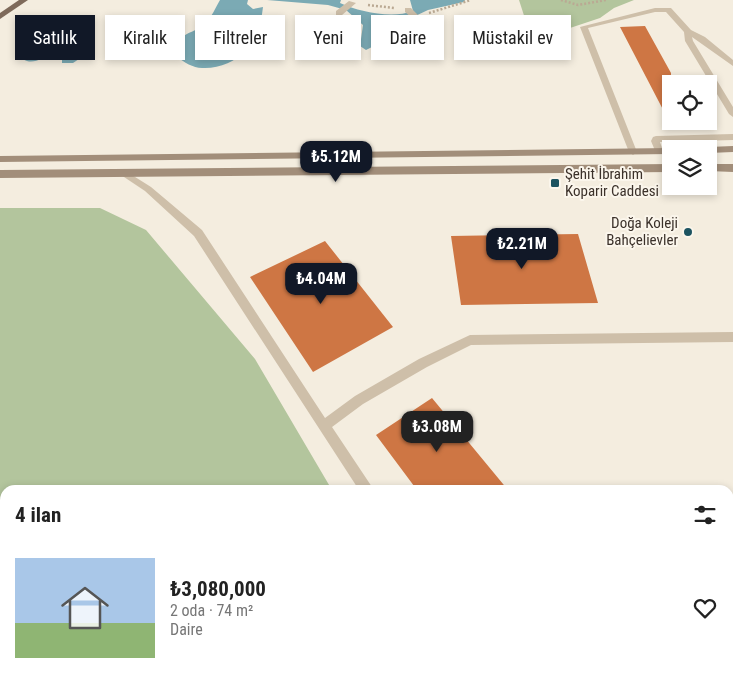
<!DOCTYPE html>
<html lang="tr">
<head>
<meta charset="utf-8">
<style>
	:root { --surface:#fff; --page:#f2f2f2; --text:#222; --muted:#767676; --line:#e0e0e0; --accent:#111827 }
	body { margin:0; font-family:"Roboto Condensed",sans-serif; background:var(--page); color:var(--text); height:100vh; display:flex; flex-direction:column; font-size:19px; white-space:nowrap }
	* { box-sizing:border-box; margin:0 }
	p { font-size:16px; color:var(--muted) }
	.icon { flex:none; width:28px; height:28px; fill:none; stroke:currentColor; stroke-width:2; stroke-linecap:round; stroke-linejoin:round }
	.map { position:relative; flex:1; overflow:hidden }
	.drawer { position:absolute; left:0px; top:485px; width:734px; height:196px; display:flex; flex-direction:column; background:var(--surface); border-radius:15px 15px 0 0; box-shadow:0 2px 8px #0003 }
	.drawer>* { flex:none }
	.hud { position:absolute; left:15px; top:15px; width:704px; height:45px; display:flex; gap:10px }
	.fabs { position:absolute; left:662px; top:75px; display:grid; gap:10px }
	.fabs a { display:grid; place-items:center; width:55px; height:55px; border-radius:0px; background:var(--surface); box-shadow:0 2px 8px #0003; font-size:25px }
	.price { position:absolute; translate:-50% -42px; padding:0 11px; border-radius:10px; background:var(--accent); color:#fff; font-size:16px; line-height:32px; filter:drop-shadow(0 1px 2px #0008) }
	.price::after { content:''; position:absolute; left:50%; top:30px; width:15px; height:11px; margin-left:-8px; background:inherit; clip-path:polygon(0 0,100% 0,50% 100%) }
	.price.selected { background:#222; color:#fff }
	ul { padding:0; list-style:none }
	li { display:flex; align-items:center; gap:15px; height:125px; padding:0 15px }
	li+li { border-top:1px solid var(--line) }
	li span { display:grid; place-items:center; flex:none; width:140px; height:100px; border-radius:0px; color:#555 }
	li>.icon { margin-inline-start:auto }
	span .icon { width:60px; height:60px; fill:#fffc; stroke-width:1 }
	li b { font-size:21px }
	h2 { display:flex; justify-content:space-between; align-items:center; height:60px; padding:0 15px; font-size:21px }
	.chip { padding:0 18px; border-radius:0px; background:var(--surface); box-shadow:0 2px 8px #0003; font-size:18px; line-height:45px }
	.chip.selected { background:var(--accent); color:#fff }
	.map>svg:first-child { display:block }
</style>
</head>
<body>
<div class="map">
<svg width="733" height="681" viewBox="0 0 733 681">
	<rect width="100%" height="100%" fill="#f4eddf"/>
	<!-- green -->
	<path fill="#b3c59d" d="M519,0H634L614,8L600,18L567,29L529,31Z
		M0,208H100L146,230L255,359L332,490H5V524L0,515Z
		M64,676H415L412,681H65Z"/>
	<!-- water -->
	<path fill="#7baab4" d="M220,0H248L247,4L253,9L263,7L259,36H235L227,39L226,44L232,48L245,50C236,62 218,69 202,68C193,68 184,62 177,57L174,48C185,29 192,35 205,24C211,18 216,7 220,0Z
		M267,0H341L340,3C360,12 392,19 413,11L410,0H465L464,2L428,10L411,18L404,29L407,46L395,49L386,47C393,40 394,32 393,23H385L377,28L376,45L366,50L360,46L363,25L346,10L328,5Z
		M41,42L48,48L69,43L74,46L72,49L79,55V59L73,63H62V57L53,53C43,57 33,66 23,59V56Z"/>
	<!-- building -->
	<path fill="#ce7644" d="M645,26L671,73V125L620,27Z
		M578,234L598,303L461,305L451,236Z
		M325,241L393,327L313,372L250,277Z
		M432,398L508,490H417L376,435Z"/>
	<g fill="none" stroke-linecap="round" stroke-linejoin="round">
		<!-- path -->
		<path stroke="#baa993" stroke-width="2.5" stroke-dasharray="2 2" stroke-linecap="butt" d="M561,0L578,5L606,0
			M368,5L394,8
			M429,13L471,0"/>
		<!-- lane -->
		<path fill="#cebfa9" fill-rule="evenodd" d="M655,8H671L691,30L705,37L733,60V66L692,37L693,41L733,107V117L729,114L685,41L684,32L666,12H655L588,28L637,152L633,155L629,152L580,27Z
			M733,134V140L660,142L663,151L659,154L656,153L651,141L653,137L656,136Z
			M124,170L151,187L202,230L325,418L355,396L419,359L470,335L733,332V342L471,345L427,367L363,404L332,427L374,490H359L194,236L145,191L121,175L119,173Z
			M484,676H501L503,681H486Z"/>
		<!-- street -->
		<path fill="#cebfa9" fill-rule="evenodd" d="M349,1L356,3L342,15H336V11Z
			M405,8H411L420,17L413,19L405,12Z"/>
		<!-- secondary -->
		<path fill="#a28e7a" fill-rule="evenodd" d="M733,146V152L709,153V149H705L709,147Z
			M671,148L675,149H671V154L0,162V156Z
			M671,164V172L0,178V170Z
			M733,164V172L709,171V164Z"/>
		<!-- primary -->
		<path fill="#7e6a5a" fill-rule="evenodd" d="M19,0H28L0,19V13Z"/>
	</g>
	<!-- markers -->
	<g fill="#1c5360" stroke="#fbf6ec" stroke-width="2">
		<rect x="550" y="178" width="10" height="10" rx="2.5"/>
		<circle cx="688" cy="232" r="5"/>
	</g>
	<g text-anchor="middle" stroke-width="4" stroke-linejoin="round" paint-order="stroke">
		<!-- poi labels -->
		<g font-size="15" fill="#3b312a" stroke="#fbf6ec" text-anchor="start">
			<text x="565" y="179">Şehit İbrahim<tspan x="565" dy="17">Koparir Caddesi</tspan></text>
			<text x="678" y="228" text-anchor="end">Doğa Koleji<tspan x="678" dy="17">Bahçelievler</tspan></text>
		</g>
	</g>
</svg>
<div class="fabs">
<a><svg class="icon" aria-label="locate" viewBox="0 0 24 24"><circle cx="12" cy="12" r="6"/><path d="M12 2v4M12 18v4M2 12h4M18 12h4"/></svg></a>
<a><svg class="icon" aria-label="layers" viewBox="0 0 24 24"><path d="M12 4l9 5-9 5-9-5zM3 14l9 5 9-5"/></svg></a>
</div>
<b class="price" style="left:336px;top:183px">₺5.12M</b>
<b class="price" style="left:522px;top:270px">₺2.21M</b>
<b class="price" style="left:321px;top:305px">₺4.04M</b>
<b class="price selected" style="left:437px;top:453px">₺3.08M</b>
<div class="hud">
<a class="chip selected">Satılık</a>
<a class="chip">Kiralık</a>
<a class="chip">Filtreler</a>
<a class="chip">Yeni</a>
<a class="chip">Daire</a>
<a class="chip">Müstakil ev</a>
</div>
<section class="drawer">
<h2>4 ilan<svg class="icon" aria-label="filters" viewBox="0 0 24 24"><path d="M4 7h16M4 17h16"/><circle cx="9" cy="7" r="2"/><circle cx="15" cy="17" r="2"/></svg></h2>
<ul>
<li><span style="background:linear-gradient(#a9c7e8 65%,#8fb573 0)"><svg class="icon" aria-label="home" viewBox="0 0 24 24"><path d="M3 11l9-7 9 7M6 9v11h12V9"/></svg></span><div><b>₺3,080,000</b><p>2 oda · 74 m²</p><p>Daire</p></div><svg class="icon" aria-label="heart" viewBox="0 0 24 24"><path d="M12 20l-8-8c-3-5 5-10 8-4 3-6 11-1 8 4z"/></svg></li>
</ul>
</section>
</div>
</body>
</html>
